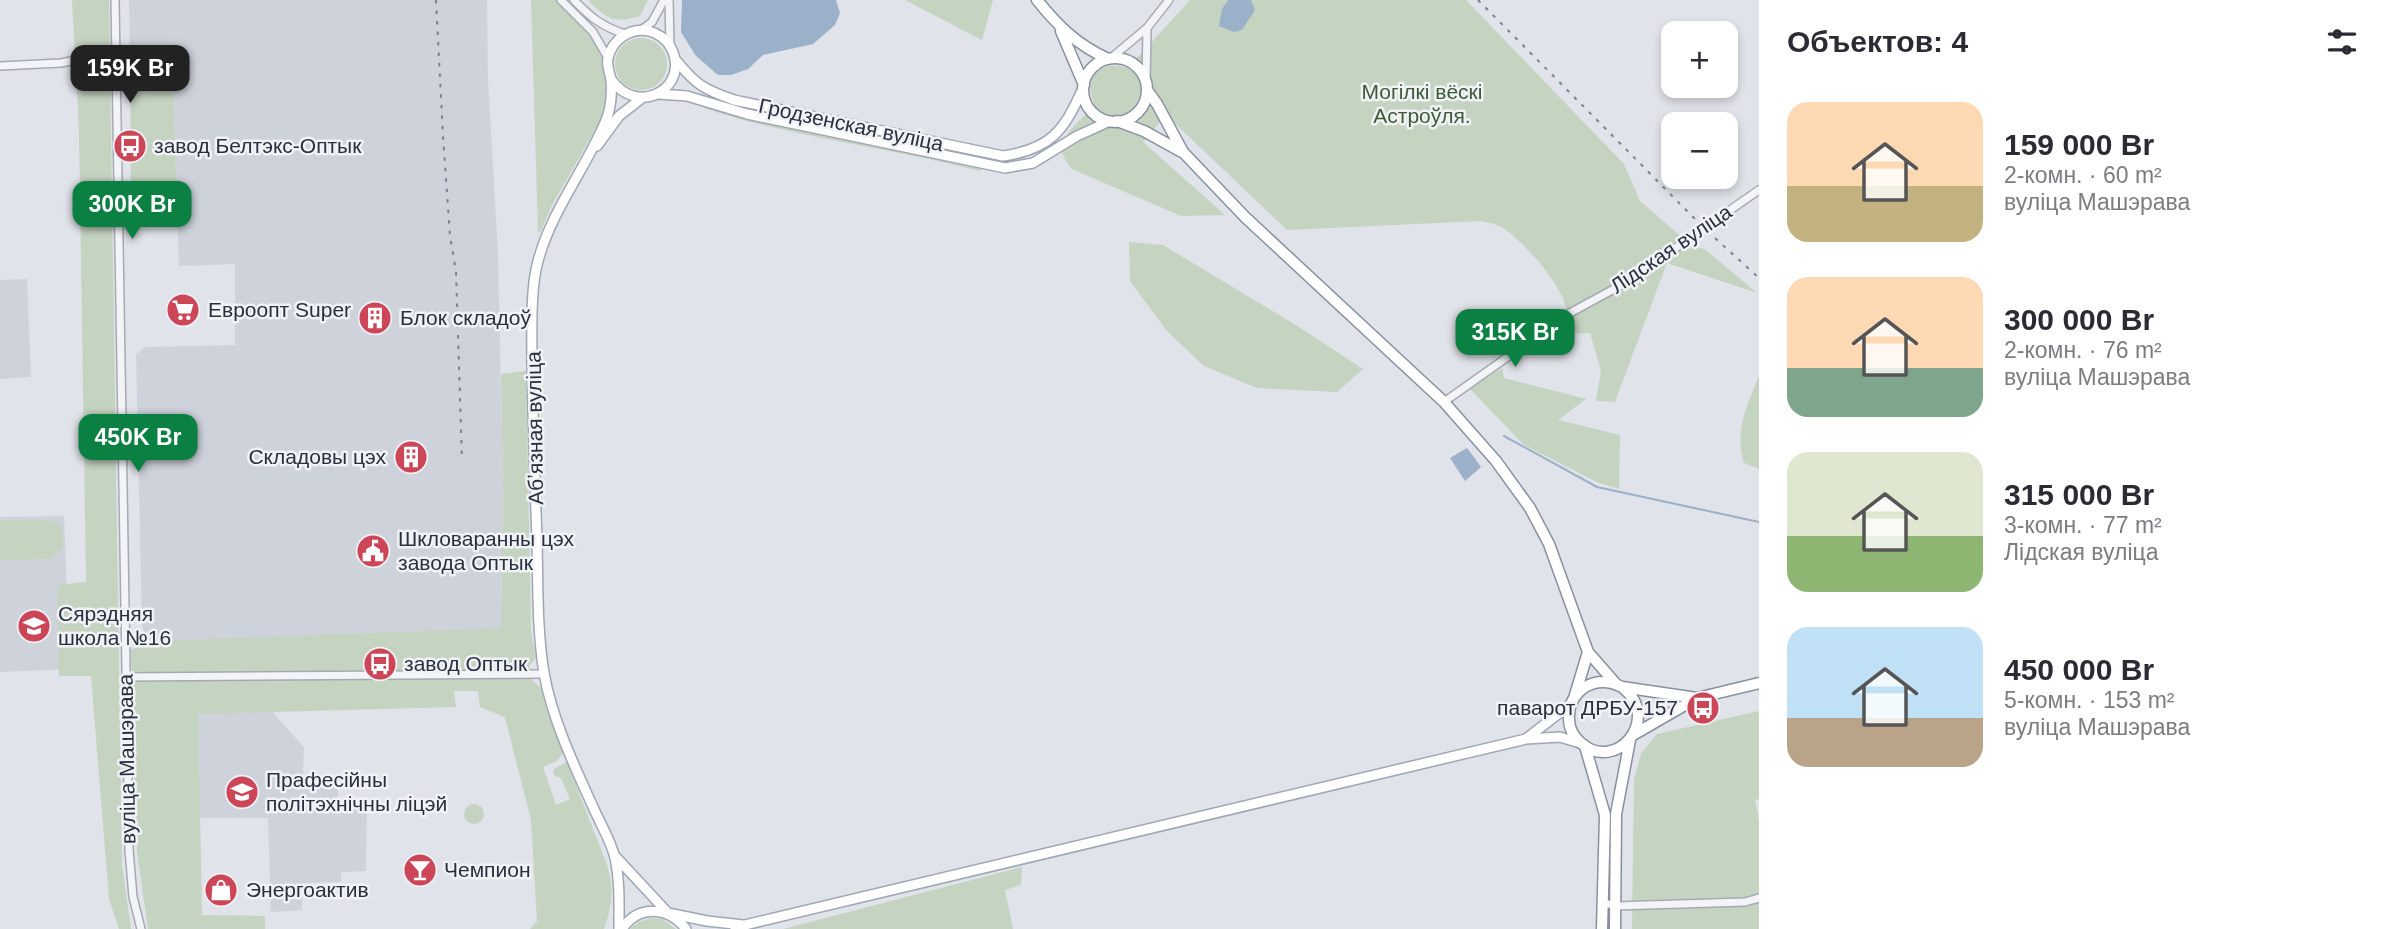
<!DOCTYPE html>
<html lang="ru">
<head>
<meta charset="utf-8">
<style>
	:root { --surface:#fff; --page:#f2f2f3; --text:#2b2b33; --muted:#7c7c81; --accent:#0b8043 }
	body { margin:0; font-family:Helvetica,sans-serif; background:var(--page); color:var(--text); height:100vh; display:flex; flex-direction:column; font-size:26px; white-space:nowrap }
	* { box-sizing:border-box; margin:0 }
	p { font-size:23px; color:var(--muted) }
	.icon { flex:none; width:38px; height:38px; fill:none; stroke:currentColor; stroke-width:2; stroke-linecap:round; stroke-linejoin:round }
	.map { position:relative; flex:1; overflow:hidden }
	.sheet { display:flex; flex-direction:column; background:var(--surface); width:630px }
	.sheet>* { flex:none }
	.controls { position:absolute; left:1661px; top:21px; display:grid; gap:14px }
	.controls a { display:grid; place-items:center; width:77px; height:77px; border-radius:14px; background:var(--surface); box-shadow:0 4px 10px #0003; font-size:35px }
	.price { position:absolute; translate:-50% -60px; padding:0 16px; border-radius:14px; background:var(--accent); color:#fff; font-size:23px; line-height:46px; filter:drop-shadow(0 2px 4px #0008) }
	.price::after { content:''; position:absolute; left:50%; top:42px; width:21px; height:16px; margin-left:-10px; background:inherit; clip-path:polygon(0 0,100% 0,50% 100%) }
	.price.active { background:#222; color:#fff }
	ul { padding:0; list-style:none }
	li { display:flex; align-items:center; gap:21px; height:175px; padding:0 28px }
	li span { display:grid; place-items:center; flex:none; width:196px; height:140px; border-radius:21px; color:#555 }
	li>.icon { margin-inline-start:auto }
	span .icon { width:84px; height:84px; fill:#fffc; stroke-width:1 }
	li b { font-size:30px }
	h2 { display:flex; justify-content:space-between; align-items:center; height:84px; padding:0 28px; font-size:30px }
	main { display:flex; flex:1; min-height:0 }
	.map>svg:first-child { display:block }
</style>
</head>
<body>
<main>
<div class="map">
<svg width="1759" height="929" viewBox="0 0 1759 929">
	<rect width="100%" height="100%" fill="#e0e3e9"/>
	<!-- built -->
	<path fill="#ced2db" d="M129,0H487L488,81L498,253L503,484L501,629L151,641L142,627L136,354L145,347L235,345V264L179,266L172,57H130Z
		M27,279L31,377L0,379V280Z
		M64,516L70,669L0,672V517Z
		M272,693L274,714L304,747L303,779L338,781V805L367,804L366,871L341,872V882L302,883V910L271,912L268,818H200L201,891L164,695Z"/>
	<!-- green -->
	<path fill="#c5d3c1" d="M72,0H109L122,865L131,929H119L109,899L91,676H59L57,585L86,582L79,130Z
		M531,0H556L597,43L601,51L608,100L599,123L552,205L540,233L538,231Z
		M588,0H648L640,16C613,24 607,19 588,0Z
		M905,0H993L982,40Z
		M1190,0H1228L1222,9L1255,10L1251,0H1466L1624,164L1640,201L1691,245L1706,250L1757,293L1667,263L1615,402L1596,401L1601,371L1590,333L1559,334C1562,326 1567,315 1566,308C1561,283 1526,245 1506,230C1499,224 1490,223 1481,221L1287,230L1166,115L1143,142L1225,215L1181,216L1072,169C1047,143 1077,125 1095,105C1081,78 1100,58 1128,68Z
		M615 64a26 26 0 1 1 52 0a26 26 0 1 1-52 0Z
		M130,57H172L177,202H131Z
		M702,104C792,137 890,143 982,169L979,171C888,147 793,138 704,108Z
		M1129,242L1163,245L1299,327L1363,369L1337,392L1257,388L1204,366L1167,331L1130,281Z
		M1502,368L1504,378L1586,399L1558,420L1620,435L1619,489L1599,483L1524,445L1470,389Z
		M526,371L531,632L536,658L529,666L533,681L541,688L546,709L563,753L557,761L543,767L556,805L570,799L561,778L555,776L553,771L555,768L567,762L607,865C614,886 612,908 604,929H530L537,921L531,820L505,717L480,707L478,691H454L456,707L198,714L202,915L265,916V929H148L137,852L131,650L151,641L501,628L503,484L501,374Z
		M1759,376V469L1744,463C1734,432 1747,405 1759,376Z
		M0,520H49L57,522C66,536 66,550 51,559L0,560Z
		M1759,711V799L1755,800L1759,821V929H1632L1634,779L1641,754L1657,734Z
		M464 814a10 10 0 1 1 20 0a10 10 0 1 1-20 0Z
		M1022,867L1021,885L1005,890L1013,929H783Z
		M651,918L662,919L676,929H630L639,922Z"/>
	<!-- water -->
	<path fill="#9bb0c9" d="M682,0H836L840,13L835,25L813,44L763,55L748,69L731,75H718L696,56L681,32Z
		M1228,0H1251L1255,10L1242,30L1234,32L1219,26L1222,9Z
		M1467,448L1481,467L1465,481L1450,458Z"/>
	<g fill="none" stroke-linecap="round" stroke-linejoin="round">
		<!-- stream -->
		<path stroke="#9bb0c9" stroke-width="2" d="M1504,436L1597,487L1759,522"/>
		<defs>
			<path id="minor" d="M115,0L129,850L133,897L141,929
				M561,0L593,32L608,58
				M574,0C590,17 603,27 625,34
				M669,0L670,45
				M641,30L652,22L664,0
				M1111,58L1147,28L1169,0
				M0,66L61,63L115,52
				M1146,84L1147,28
				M1444,402L1568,314L1625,283L1759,190
				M125,677L545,674
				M1602,902L1615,906L1745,902L1759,898"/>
			<path id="major" d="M675,59C696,85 703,89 734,100L1003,156C1051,149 1064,131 1083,88
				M611,79C638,119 693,86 670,46C666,39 657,33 649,31C630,27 612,40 608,58C606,66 610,72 611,80C612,92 611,106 607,118C587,167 552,209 538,261C530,289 532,336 532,365C533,424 535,483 537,541C538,585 537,630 544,673C552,719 574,765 593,807C600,823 611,841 615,858C620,881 619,906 619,929
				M658,94L687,96L747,114L1005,168L1033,163L1077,136L1110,121
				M597,146L619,116L642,98
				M1527,738L1571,704
				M615,856L668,913
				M668,913L707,921L743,925
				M622,929C639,904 669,907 686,929
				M735,929L745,925L1526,739L1560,737L1580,743"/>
			<path id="highway" d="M1037,0C1059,27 1076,44 1108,59
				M1061,31L1084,85
				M1083 90a32 32 0 1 1 64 0a32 32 0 1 1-64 0Z
				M1147,90L1157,104L1183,152L1245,217L1444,402L1496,461L1530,508L1549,544L1588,652L1616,684
				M1117,121L1144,131L1182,152
				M1622,687C1663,718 1616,774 1581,743C1574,737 1569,728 1569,719C1568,706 1574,694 1585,687C1597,680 1610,681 1622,687L1697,698
				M1575,695L1588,652
				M1633,735L1697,698L1759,683
				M1585,746L1605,815L1602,929
				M1615,929L1616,814L1630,740"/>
		</defs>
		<!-- minor casing -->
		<use href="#minor" stroke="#a5aab3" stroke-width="10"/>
		<!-- major casing -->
		<use href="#major" stroke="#9fa7b5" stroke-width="12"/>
		<!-- highway casing -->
		<use href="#highway" stroke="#8890a0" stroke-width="13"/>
		<!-- minor -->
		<use href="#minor" stroke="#f3f4f7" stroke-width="7"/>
		<!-- major -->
		<use href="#major" stroke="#fff" stroke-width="9"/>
		<!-- highway -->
		<use href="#highway" stroke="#fff" stroke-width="10"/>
		<!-- rail -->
		<path stroke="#7a8292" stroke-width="2" stroke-dasharray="3.5 7" stroke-linecap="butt" d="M436,0L443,136L450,236L456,272L462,460
			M1478,0L1704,228L1759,278"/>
	</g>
	<!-- icons -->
	<defs>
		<symbol id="bus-disc" viewBox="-11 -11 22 22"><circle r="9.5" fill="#cd4657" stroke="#f0f2f6"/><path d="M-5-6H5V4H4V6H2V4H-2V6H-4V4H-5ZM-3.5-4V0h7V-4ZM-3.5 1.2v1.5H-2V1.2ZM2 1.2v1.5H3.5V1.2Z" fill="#fff"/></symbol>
		<symbol id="supermarket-disc" viewBox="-11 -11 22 22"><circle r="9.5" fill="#cd4657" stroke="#f0f2f6"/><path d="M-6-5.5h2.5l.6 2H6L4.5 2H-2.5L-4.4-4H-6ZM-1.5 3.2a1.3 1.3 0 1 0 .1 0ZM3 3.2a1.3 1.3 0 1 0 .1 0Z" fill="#fff"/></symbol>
		<symbol id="building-disc" viewBox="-11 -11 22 22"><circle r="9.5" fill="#cd4657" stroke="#f0f2f6"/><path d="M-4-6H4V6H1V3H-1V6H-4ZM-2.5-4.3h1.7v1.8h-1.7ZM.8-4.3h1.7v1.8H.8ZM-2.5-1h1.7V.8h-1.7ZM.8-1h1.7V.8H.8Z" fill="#fff"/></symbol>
		<symbol id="civic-disc" viewBox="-11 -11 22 22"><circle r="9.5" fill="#cd4657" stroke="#f0f2f6"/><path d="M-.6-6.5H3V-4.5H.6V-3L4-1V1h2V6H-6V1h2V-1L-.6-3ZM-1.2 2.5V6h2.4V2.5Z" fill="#fff"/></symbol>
		<symbol id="school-disc" viewBox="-11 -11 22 22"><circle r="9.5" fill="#cd4657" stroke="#f0f2f6"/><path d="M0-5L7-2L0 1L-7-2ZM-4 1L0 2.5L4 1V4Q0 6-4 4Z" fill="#fff"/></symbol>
		<symbol id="university-disc" viewBox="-11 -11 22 22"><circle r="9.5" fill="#cd4657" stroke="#f0f2f6"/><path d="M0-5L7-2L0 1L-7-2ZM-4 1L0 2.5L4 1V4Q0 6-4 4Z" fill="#fff"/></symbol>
		<symbol id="bar-disc" viewBox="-11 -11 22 22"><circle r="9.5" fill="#cd4657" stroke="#f0f2f6"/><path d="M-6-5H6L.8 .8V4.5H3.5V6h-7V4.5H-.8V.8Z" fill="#fff"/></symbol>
		<symbol id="shop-disc" viewBox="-11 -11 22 22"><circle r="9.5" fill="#cd4657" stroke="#f0f2f6"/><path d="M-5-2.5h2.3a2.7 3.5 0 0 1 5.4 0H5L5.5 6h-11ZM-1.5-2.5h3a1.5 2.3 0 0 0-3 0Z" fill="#fff"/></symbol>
	</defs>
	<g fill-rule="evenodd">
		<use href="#bus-disc" x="111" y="127" width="38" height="38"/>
		<use href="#supermarket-disc" x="164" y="291" width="38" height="38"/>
		<use href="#building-disc" x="356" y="299" width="38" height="38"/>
		<use href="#building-disc" x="392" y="438" width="38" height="38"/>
		<use href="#civic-disc" x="354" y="532" width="38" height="38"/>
		<use href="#school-disc" x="15" y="607" width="38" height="38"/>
		<use href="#bus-disc" x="361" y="645" width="38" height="38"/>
		<use href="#bus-disc" x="1684" y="689" width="38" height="38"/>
		<use href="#university-disc" x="223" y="773" width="38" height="38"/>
		<use href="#bar-disc" x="401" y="851" width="38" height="38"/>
		<use href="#shop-disc" x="202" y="871" width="38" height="38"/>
	</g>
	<g text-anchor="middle" stroke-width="5" stroke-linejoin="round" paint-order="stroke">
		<!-- park labels -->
		<g font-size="21" fill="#3c5c36" stroke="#f0f2f6">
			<text x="1422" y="99">Могілкі вёскі<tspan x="1422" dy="24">Астроўля.</tspan></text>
		</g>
		<!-- street labels -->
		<g font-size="21" fill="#293140" stroke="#f0f2f6">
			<text transform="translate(851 125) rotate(12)" y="7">Гродзенская вуліца</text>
			<text transform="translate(1671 249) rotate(-34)" y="7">Лідская вуліца</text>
			<text transform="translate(535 428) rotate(-91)" y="7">Абʼязная вуліца</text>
			<text transform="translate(127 759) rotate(-91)" y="7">вуліца Машэрава</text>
		</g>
		<!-- poi labels -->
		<g font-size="21" fill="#293140" stroke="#f0f2f6" text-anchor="start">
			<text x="154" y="153">завод Белтэкс-Оптык</text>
			<text x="208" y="317">Евроопт Super</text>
			<text x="400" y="325">Блок складоў</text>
			<text x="386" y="464" text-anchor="end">Складовы цэх</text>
			<text x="398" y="546">Шкловаранны цэх<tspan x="398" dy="24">завода Оптык</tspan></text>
			<text x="58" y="621">Сярэдняя<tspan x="58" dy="24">школа №16</tspan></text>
			<text x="404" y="671">завод Оптык</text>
			<text x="1678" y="715" text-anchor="end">паварот ДРБУ-157</text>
			<text x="266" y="787">Прафесійны<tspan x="266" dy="24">політэхнічны ліцэй</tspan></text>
			<text x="444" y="877">Чемпион</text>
			<text x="246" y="897">Энергоактив</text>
		</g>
	</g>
</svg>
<div class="controls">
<a>+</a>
<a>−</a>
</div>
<b class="price active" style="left:130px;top:105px">159K Br</b>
<b class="price" style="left:132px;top:241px">300K Br</b>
<b class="price" style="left:1515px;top:369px">315K Br</b>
<b class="price" style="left:138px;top:474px">450K Br</b>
</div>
<section class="sheet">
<h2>Объектов: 4<svg class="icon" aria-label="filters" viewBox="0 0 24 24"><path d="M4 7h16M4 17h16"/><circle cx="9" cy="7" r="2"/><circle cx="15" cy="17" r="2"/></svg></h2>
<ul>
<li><span style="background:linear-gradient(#ffd9b3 60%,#c2b280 0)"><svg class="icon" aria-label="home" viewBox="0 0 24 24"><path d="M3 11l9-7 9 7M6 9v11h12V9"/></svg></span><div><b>159 000 Br</b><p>2-комн. · 60 m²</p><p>вуліца Машэрава</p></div></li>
<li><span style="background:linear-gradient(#ffd9b3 65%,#7fa58c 0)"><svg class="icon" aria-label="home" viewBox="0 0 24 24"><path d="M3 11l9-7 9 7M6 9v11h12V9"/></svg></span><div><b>300 000 Br</b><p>2-комн. · 76 m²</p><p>вуліца Машэрава</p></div></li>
<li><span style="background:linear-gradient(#dfe7d0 60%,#8fb573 0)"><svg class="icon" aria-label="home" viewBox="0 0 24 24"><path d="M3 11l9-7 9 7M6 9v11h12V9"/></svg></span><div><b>315 000 Br</b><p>3-комн. · 77 m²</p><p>Лідская вуліца</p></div></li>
<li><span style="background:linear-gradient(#bfe0f5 65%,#b9a48a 0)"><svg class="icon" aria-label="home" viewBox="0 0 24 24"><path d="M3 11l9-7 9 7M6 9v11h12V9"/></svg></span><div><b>450 000 Br</b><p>5-комн. · 153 m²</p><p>вуліца Машэрава</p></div></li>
</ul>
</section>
</main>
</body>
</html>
